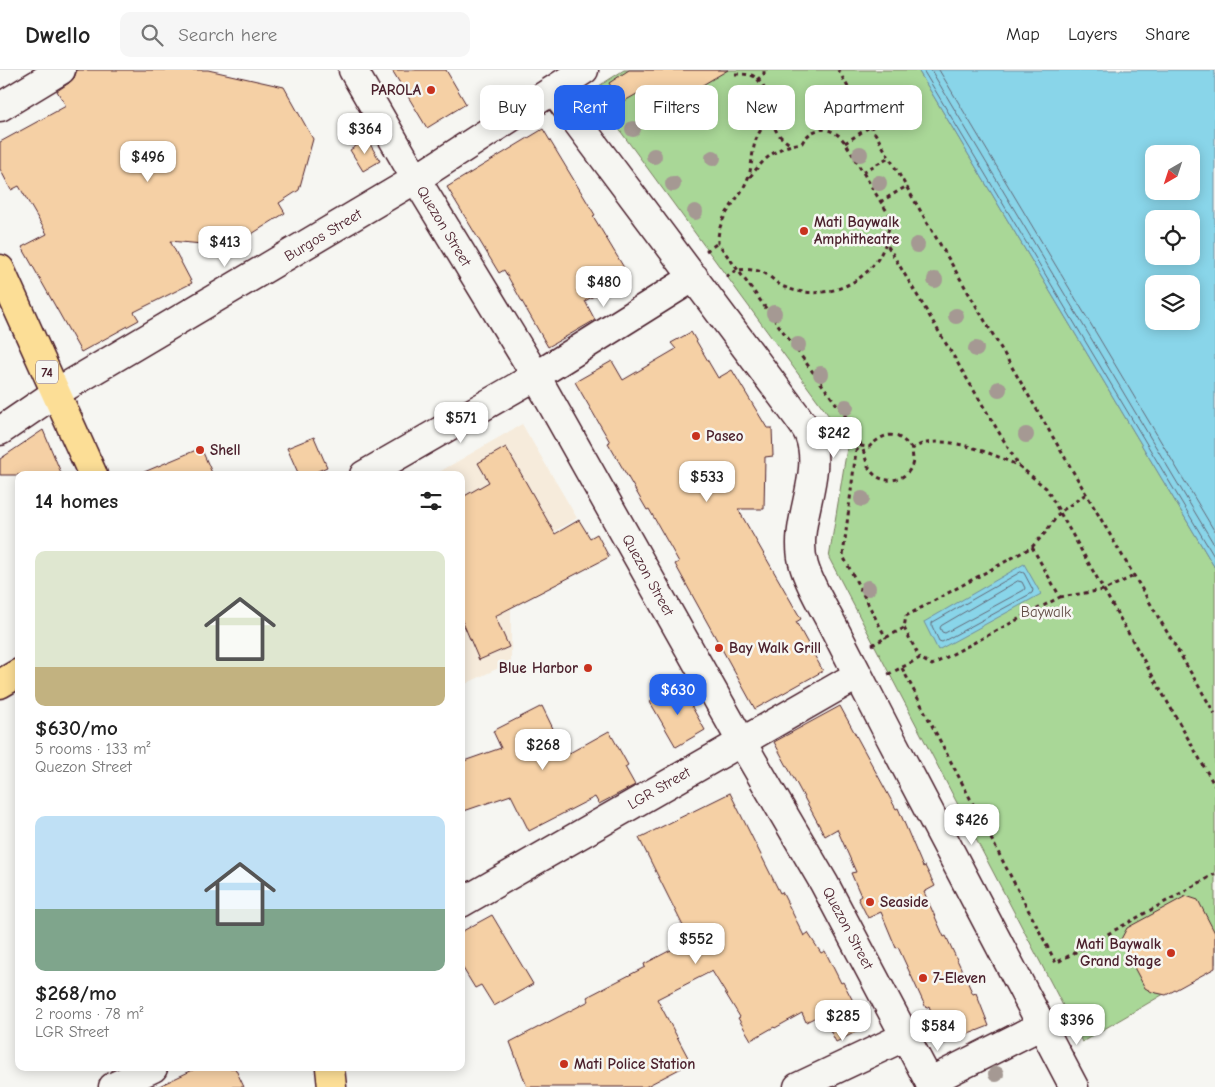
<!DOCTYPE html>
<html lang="en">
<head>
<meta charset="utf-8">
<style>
	:root { --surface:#fff; --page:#f6f6f6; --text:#222; --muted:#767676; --line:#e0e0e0; --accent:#2563eb }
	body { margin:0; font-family:"Comic Neue",sans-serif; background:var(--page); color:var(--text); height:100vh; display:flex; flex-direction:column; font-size:19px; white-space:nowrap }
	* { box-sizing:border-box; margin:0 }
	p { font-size:16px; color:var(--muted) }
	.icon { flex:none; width:28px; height:28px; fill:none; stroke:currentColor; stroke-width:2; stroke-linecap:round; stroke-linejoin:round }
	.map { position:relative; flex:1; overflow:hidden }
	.panel { position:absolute; left:15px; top:401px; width:450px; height:600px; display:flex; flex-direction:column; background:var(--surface); border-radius:10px; box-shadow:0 2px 12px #0003 }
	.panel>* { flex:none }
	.top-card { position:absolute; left:480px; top:15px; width:475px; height:45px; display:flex; gap:10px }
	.needle { width:32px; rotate:219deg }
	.tools { position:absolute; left:1145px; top:75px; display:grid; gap:10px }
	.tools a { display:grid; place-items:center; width:55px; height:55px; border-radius:10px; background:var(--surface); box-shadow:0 2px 12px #0003; font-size:25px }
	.price { position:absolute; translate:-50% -42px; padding:0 11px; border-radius:10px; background:#fff; color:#222; font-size:16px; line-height:32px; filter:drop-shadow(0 1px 2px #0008) }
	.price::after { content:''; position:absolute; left:50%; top:30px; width:15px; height:11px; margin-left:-8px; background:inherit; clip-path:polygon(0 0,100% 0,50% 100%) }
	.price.active { background:var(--accent); color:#fff }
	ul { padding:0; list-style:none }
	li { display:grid; align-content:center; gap:10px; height:265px; padding:0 20px }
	li span { display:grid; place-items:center; height:155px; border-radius:10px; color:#555 }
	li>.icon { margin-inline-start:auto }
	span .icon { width:90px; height:90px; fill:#fffc; stroke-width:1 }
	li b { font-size:21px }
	h2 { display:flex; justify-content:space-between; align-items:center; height:60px; padding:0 20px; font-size:21px }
	.pill { padding:0 18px; border-radius:10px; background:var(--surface); box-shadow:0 2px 12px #0003; font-size:18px; line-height:45px }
	.pill.active { background:var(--accent); color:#fff }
	header { display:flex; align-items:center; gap:30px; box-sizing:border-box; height:70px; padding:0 25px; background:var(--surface); border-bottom:1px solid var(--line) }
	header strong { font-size:24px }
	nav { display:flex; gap:28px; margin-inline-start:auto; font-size:18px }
	.search { width:350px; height:45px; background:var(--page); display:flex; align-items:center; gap:12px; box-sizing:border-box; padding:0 18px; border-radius:10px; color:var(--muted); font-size:19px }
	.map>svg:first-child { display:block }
</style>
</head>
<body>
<header>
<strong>Dwello</strong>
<div class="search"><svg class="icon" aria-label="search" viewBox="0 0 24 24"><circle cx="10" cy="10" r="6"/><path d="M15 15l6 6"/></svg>Search here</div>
<nav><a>Map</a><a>Layers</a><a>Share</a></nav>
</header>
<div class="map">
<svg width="1215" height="1017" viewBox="0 0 1215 1017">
	<rect width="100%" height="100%" fill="#f6f6f2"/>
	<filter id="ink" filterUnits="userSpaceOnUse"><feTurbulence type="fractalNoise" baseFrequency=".02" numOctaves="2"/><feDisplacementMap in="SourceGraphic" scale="10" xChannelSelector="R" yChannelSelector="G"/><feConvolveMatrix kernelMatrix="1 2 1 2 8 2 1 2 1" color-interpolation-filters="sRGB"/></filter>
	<g filter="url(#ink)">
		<!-- built -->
		<path fill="#f6ebdb" d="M522,354L577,448L511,487V592L461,616V405H434Z"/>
		<!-- green -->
		<path fill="#a9d797" stroke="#7a7b61" d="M624,0H918L1215,498V894L1082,972L829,488L848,372L591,21Z"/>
		<!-- water -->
		<path fill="#89d5e9" stroke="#708c9d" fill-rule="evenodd" d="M918,0H1215V498ZM1154,84H1191V121H1154ZM1154,149H1191V186H1154ZM1154,214H1191V251H1154Z
			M1024,494L1041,524L938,580L924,552Z"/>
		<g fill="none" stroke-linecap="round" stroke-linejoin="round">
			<!-- shore -->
			<path stroke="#636877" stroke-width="1" d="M923,0L1215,488
				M931,0L1215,476
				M939,0L1215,462
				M1021,502L1024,503L1033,520L1032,523L942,572L939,571L932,556V553Z
				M1018,511L1022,512L1025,518L1024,520L945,563L942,562L940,558L941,556Z"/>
		</g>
		<!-- building -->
		<path fill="#f5d0a5" stroke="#4a1f2b" d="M77,0H208L284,17L313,69L299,120L279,133L285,143L247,167L241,158L213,175L170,171L192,213L134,242L139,250L81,282L22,177L47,164L19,116L11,120L0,99V72L66,36L57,21L69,13L74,8Z
			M392,0H446L466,34L427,58Z
			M629,0H728L655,43L642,21L621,33L609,13Z
			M543,59L595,145L593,146L629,206L585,231L595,250L548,277L504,200L499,203L447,117Z
			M367,69L380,91L363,101L350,80Z
			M691,262L718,308L732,300L767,358H772L773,386L765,387L764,439H738L801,549L796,552L823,601L755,639L675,494L679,492L649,439L647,440L608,373L610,372L575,312L612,291L623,310L676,279L671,273Z
			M43,360L62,405H0V389Z
			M314,367L327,397L309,405H299L287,378Z
			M506,377L555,464L579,450L590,468L597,464L609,487L495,546L509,577L479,590L461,548V428L489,412L478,393Z
			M201,378L213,405H137Z
			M680,616L705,660L676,677L650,632Z
			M542,636L566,685L609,661L628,695L625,697L635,715L599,734L595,727L529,761L511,725L461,742V692L501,678L493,661Z
			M840,636L896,739L898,738L923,797L925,796L935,816L924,822L944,867L946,866L973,924L976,923L989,956L943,974L929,936L926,938L898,877L896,878L881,842L868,848L858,828L861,826L851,803L856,802L837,759L825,766L774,672Z
			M730,723L780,823L782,822L804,866L808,863L821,883L825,881L841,913L843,912L853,931H854L866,957L836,972L822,944L806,952L802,943L775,958L774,957L751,970L738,948L740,947L712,901L657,929L691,993L645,1017H527L510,972L589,931L587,927L645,897L644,894L690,870L639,768Z
			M1186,826L1198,830L1215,863V898L1166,925L1152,922L1145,918L1120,871L1127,858Z
			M492,845L533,914L494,936L481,915L475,918L461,895V862Z
			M197,998H235L244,1017H157Z"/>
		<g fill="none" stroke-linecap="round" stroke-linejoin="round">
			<defs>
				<path id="minor" d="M353,0L416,109L536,306L741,671L824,813L932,1017
					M553,20L797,346C801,352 807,359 809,365C825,407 791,453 804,496C810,516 822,535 832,554C851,591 870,628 889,665C951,782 1012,900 1074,1017
					M0,37L61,0
					M0,361L57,322L416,109L584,0
					M364,405L536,306L694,207
					M461,833L858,605
					M929,1012L1042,955
					M113,1017L153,998
					M798,1017L906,966"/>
				<path id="major" d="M0,199L93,405
					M0,614L19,603
					M330,998L332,1017"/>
			</defs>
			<!-- minor casing -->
			<use href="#minor" stroke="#4a1f2b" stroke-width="31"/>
			<!-- major casing -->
			<use href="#major" stroke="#4a1f2b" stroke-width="31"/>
			<!-- path -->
			<path stroke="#4a1f2b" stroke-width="3" stroke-dasharray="4 4" stroke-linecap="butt" d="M838,0L1215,644
				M735,4C740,4 746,4 751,5C762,9 771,29 770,40C770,50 760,59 757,67C751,81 753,95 748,108C739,132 717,145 718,173L857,362L861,376L856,381L843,486L886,568
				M757,10L764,4V0
				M771,43C773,58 777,66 790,74
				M845,73L871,56
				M863,102L889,87
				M750,107C764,88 778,76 802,73C810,59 825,55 838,65C846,72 851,82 856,91C868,110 878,129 891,147L886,173
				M880,132L907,116
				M706,181L718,173
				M726,207C729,205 732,202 736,201C741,198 757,200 762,202C769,204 776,214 784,217C816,230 854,220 875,193C880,187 883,179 886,173L1019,396L1046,418L1215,716
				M912,379C897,361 886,361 869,377L861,376C866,384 865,393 871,401C883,417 910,411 913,391C913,387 912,382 912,379C916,377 922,373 927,373C956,368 993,384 1019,396
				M1032,477L1045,463L1060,442L1086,424
				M1060,527L1104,520L1134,506
				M904,558L920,588
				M872,575L904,558L906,546L1032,477L1060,527L932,595L920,588L887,605
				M902,598L1056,893L1215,804"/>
			<!-- minor -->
			<use href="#minor" stroke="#f6f6f2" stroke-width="28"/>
			<!-- major -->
			<use href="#major" stroke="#fcde96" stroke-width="28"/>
		</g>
		<!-- trees -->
		<g fill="#a59993">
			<circle cx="838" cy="35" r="8"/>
			<circle cx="633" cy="59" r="8"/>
			<circle cx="860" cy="84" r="8"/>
			<circle cx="654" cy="86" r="8"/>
			<circle cx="713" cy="88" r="8"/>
			<circle cx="879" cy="113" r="8"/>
			<circle cx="673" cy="114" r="8"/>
			<circle cx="695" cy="142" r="8"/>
			<circle cx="917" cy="175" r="8"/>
			<circle cx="935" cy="210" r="8"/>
			<circle cx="774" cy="243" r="8"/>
			<circle cx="956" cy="246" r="8"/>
			<circle cx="798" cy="275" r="8"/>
			<circle cx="976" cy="279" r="8"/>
			<circle cx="821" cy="304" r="8"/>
			<circle cx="999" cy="319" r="8"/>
			<circle cx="846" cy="337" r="8"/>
			<circle cx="1026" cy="365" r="8"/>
			<circle cx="862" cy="429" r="8"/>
			<circle cx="868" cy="518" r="8"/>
			<circle cx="996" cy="1004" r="8"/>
		</g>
	</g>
	<!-- markers -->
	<g fill="#c8321e" stroke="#f6f6f2" stroke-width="2">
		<circle cx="431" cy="20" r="5"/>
		<circle cx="804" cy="161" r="5"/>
		<circle cx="696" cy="366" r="5"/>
		<circle cx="200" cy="380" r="5"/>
		<circle cx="719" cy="578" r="5"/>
		<circle cx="588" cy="598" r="5"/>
		<circle cx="870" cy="832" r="5"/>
		<circle cx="1171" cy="883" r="5"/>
		<circle cx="923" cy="908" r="5"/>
		<circle cx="564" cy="994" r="5"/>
	</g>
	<g text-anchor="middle" stroke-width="5" stroke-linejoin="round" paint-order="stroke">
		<!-- shield labels -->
		<rect fill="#f6f6f2" stroke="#7e6067" stroke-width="1" x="36" y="290.5" width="22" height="23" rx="4"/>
		<g font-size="14" font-weight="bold" fill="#4a1f2b">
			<text x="47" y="307">74</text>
		</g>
		<!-- poi labels -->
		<g font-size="15" font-weight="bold" fill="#4a1f2b" stroke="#f6f6f2" text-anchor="start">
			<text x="421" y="25" text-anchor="end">PAROLA</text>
			<text x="814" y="157">Mati Baywalk<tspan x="814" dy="17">Amphitheatre</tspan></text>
			<text x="706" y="371">Paseo</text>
			<text x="210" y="385">Shell</text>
			<text x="729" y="583">Bay Walk Grill</text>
			<text x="578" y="603" text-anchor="end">Blue Harbor</text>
			<text x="880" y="837">Seaside</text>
			<text x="1161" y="879" text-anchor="end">Mati Baywalk<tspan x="1161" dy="17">Grand Stage</tspan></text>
			<text x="933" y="913">7-Eleven</text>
			<text x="574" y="999">Mati Police Station</text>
		</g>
		<!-- street labels -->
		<g font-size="15" fill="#4a1f2b" stroke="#f6f6f2">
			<text transform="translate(444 156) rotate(59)" y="5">Quezon Street</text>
			<text transform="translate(323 165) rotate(-31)" y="5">Burgos Street</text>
			<text transform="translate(648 505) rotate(61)" y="5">Quezon Street</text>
			<text transform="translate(659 718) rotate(-30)" y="5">LGR Street</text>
			<text transform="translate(848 858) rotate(62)" y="5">Quezon Street</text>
		</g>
		<!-- park labels -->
		<g font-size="15" fill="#624d46" stroke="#f6f6f2">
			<text x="1046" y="547">Baywalk</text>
		</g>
	</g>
</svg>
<div class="tools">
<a><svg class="needle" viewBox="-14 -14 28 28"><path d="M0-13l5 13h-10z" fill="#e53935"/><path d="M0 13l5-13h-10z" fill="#767676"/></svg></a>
<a><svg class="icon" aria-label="locate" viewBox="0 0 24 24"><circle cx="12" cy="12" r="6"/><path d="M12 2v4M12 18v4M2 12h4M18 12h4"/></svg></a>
<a><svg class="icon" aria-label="layers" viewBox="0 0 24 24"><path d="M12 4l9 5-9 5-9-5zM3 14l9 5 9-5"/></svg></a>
</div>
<b class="price" style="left:365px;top:85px">$364</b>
<b class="price" style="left:148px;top:113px">$496</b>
<b class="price" style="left:225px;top:198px">$413</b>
<b class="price" style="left:604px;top:238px">$480</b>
<b class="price" style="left:461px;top:374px">$571</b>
<b class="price" style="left:834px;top:389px">$242</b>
<b class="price" style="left:707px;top:433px">$533</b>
<b class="price active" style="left:678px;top:646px">$630</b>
<b class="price" style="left:543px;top:701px">$268</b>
<b class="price" style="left:972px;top:776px">$426</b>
<b class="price" style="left:696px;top:895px">$552</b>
<b class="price" style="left:843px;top:972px">$285</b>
<b class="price" style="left:1077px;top:976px">$396</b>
<b class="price" style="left:938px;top:982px">$584</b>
<div class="top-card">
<a class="pill">Buy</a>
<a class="pill active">Rent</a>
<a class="pill">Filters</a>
<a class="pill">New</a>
<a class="pill">Apartment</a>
</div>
<section class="panel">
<h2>14 homes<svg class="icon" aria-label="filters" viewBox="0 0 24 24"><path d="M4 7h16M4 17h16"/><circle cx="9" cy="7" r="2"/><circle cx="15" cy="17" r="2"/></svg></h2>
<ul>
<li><span style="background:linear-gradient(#dfe7d0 75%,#c2b280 0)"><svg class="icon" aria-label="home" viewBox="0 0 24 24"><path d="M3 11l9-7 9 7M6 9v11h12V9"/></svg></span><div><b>$630/mo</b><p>5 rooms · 133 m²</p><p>Quezon Street</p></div></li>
<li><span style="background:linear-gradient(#bfe0f5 60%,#7fa58c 0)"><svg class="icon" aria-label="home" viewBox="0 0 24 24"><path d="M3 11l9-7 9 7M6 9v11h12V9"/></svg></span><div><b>$268/mo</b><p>2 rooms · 78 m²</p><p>LGR Street</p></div></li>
</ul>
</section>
</div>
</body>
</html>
